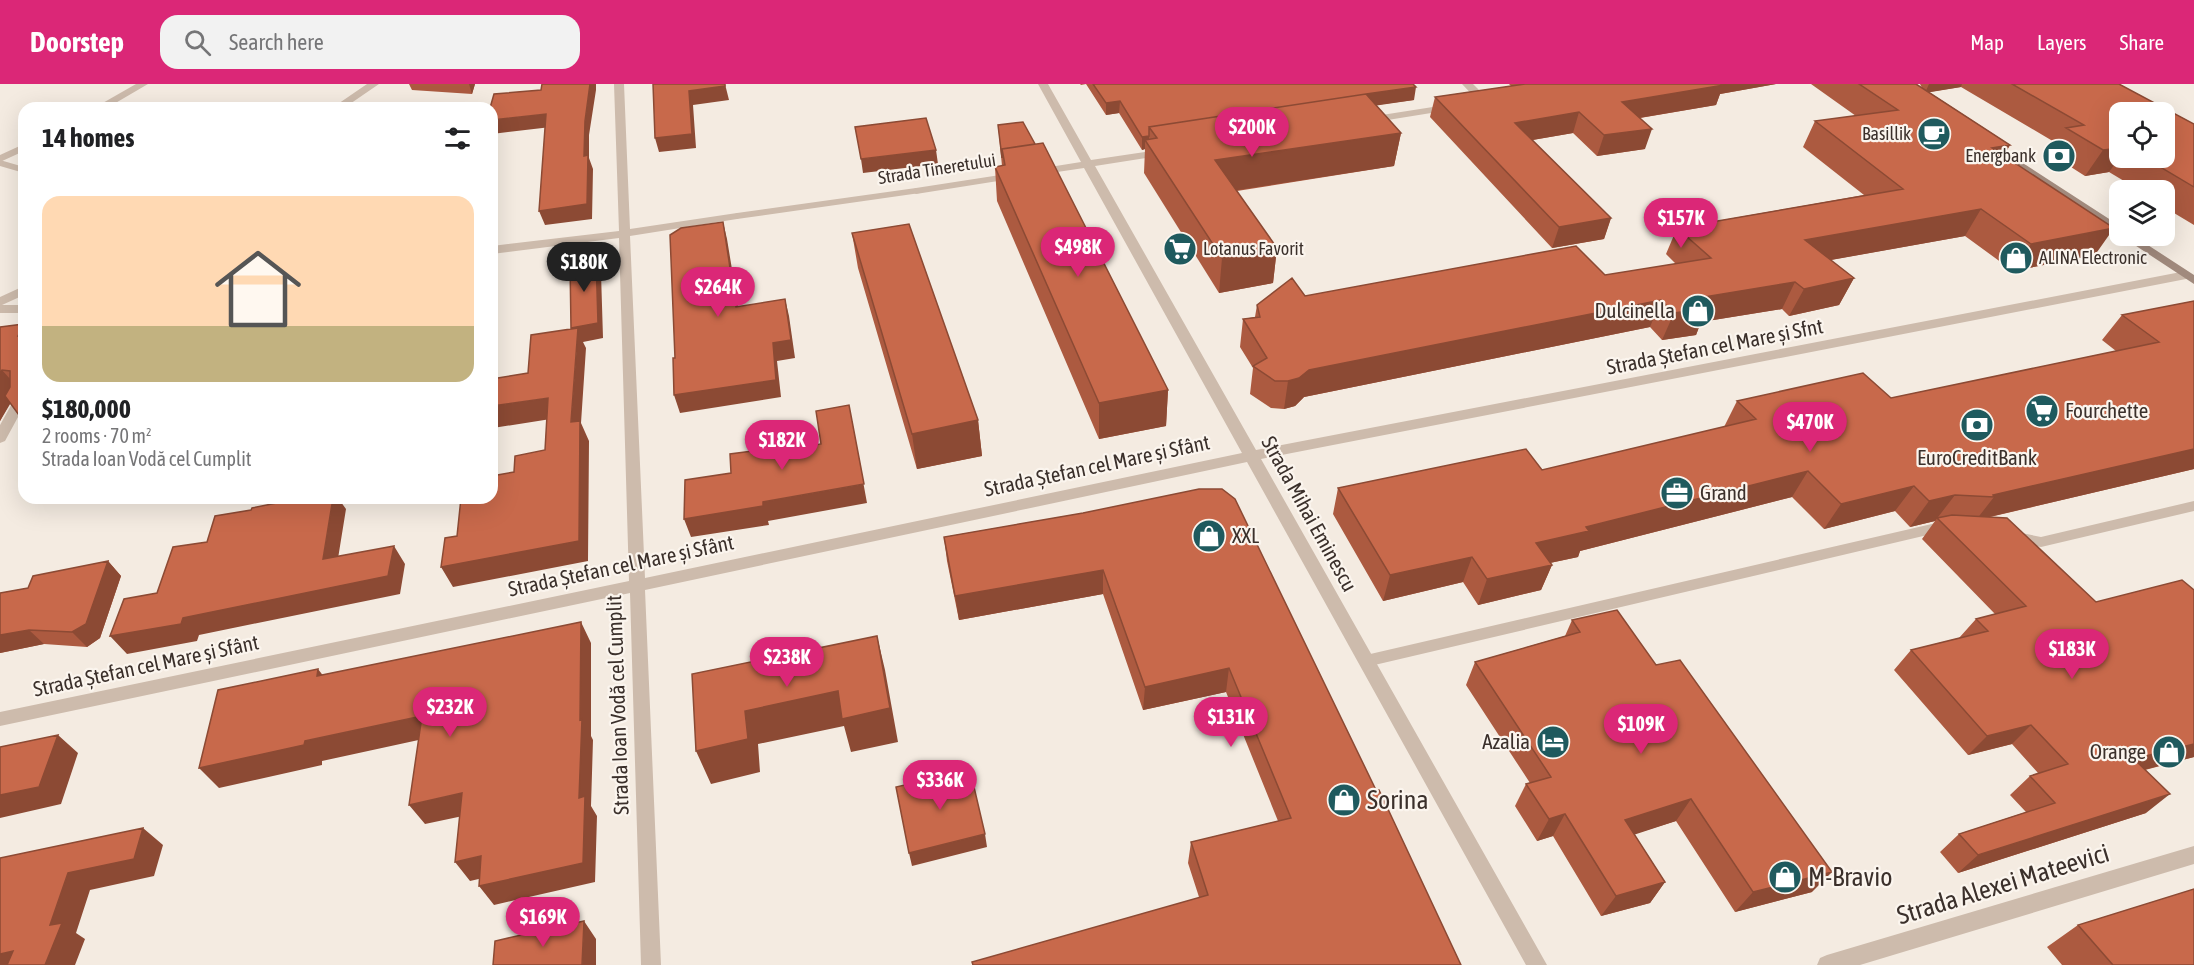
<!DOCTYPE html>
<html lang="en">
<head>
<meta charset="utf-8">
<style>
	:root { --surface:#fff; --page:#f2f2f2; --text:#202124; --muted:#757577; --accent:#db2777 }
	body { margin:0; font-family:"Asap Condensed",sans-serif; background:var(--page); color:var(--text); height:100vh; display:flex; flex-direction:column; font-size:22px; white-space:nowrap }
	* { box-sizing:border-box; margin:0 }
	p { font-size:20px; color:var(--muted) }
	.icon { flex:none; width:33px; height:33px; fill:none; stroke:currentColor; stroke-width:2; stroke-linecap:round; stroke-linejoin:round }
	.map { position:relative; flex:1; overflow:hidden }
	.details { position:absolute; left:18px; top:18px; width:480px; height:402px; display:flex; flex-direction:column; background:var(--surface); border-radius:18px; box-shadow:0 6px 24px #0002 }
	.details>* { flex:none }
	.buttons { position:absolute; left:2109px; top:18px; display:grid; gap:12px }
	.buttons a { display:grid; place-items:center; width:66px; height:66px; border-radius:12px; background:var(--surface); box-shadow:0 6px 24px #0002; font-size:30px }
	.price { position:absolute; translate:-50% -51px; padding:0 14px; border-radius:21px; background:var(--accent); color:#fff; font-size:20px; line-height:39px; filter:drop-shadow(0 2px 3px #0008) }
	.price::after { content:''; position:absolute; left:50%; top:36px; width:18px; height:14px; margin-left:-9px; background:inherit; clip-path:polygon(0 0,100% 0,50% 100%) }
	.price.active { background:#222; color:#fff }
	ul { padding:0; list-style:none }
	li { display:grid; align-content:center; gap:12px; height:318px; padding:0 24px }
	li span { display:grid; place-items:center; height:186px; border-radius:18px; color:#555 }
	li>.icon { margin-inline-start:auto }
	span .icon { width:108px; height:108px; fill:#fffc; stroke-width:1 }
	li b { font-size:26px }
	h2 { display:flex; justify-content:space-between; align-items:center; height:72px; padding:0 24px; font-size:26px }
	header { display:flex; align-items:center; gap:36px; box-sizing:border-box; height:84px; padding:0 30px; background:var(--accent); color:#fff }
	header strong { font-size:28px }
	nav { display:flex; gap:33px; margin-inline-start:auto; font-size:21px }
	.search { width:420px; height:54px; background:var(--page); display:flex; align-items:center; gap:15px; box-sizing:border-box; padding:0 21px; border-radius:18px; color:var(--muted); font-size:22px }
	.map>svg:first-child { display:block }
</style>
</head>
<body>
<header>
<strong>Doorstep</strong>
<div class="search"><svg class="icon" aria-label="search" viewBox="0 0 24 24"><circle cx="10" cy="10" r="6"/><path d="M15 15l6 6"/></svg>Search here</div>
<nav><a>Map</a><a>Layers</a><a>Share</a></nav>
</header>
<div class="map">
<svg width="2194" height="881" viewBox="0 0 2194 881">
	<rect width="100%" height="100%" fill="#f4ebe1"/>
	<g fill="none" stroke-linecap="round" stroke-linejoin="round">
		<!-- service -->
		<path fill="#cdbbac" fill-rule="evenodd" d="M0,76L24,83V89L0,82Z
			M2194,417V427L2041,463L2007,456L2005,452L2012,447L2041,453Z
			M1936,439L1951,441L1953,445L1946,450L1936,449L1366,583L1361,581L1359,577L1361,573L1366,571Z"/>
		<!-- pedestrian -->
		<path fill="#cdbbac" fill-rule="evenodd" d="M916,104L920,105V109L737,135L731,132L737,129Z"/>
		<!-- minor -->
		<path fill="#cdbbac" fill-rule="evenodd" d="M136,0H148L107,24H94Z
			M367,0H379L344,24H332Z
			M614,0H624L630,145L737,129L743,132L737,135L630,152L645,494L1242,369L1084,84L1037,91L1032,88L1037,85L1081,78L1038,0H1048L1091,76L1165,65L1170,68L1165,71L1095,82L1256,366L2186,187L2192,191L2186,195L1261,375L1547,881H1526L1247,378L645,506L661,881H641L630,509L0,642V628L629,497L619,154L492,170V162L619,147Z
			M1462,0H1473L1489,16V20H1481Z
			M1452,20L1456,21V25L1369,39L1364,36L1369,33Z
			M24,60V67L0,78V71Z
			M1013,89L1017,90V94L916,110L910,107L916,104Z
			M24,202V211L2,221H24V229H0V213Z
			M24,306V322L5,357L0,359V341L19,307Z
			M2194,762V780L1860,881H1817L1820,874L1827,871Z"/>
		<!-- secondary -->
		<path fill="#a18a7d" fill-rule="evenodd" d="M1989,57L2120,142V150L1985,62L1984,60Z
			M2121,152H2134L2194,191V200Z"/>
	</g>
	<!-- wall -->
	<path fill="#ac5a40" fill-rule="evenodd" d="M409,0H475L472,10L412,6Z
		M1080,0H1413L1414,16L1376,21L1401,49L1394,82L1237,107L1277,164L1273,199L1219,209L1144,89L1145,65L1142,66L1119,29L1106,31L1086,0L1081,1Z
		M1509,0H1776L1720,10L1716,21L1640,34L1645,65L1597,72L1573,49L1532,56L1611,134L1604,155L1552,164L1430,33L1435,13L1511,2Z
		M1811,0H1916L1922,4L1920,0H2119L2194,40V141L2164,123V106H2139L2109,88L2085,92L2049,69L2056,59L1961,3L1929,8L2010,61L2004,72L2095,171L2013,187L1965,152L1830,176L1854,194L1839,221L1789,232L1782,225L1701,238L1696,251L1662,256L1650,243L1304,313L1295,322L1284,325L1271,324L1250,310L1253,284L1240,263L1243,235L1255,233L1257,221L1305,212L1605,191L1676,180L1666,170L1677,144L1864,111L1803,63L1815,37L1856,32ZM2120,28L2164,74H2120Z
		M998,41L1035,60L1168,306L1166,342L1099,355L997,117L995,83L1002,82Z
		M852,149L978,336L982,372L917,385L858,184Z
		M2194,217V385L1990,433L2096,518L2194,506V673L2145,686L2146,729L1958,789L1940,768L1959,750L2026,728L2010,711L2030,692L2038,689L2012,660L1968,671L1894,586L1911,566L1959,554L1976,535L1995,530L1922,455L1935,437L1910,443L1895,427L1824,445L1792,413L1580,467L1578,473L1550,479L1552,481L1541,506L1478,521L1463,498L1383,517L1333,430L1338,404L1542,386L1724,343L1737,317L1891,314L2116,267L2102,256L2122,231Z
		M24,240V338L10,319L0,337V243Z
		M1083,429L1376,706L1461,881L1199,813L1188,779L1191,758L1278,737L1226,608L1143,626L1103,510L959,536L947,477L944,453Z
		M108,477L121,492L100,554L87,563L44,560L0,569V509L28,504Z
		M1572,536L1812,808L1735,828L1676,737L1634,750L1665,798L1650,819L1601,832L1553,752L1537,757L1515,722L1526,700L1530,699L1466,601L1475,578L1565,552Z
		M2078,841L2194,881H2062L2047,863Z"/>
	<!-- shaded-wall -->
	<path fill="#8c4a34" d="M469,0H475L472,10Z
		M590,0H596V6L589,51V74L593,85L592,135L545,141L539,127L585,37Z
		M725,0L729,16L693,21L696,64L659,68L655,54L689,7Z
		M1710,0H1776L1720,10L1716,21L1615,38L1622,18Z
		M1929,0H1962L1961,3L1925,9Z
		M1416,3L1414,16L1157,54L1348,13Z
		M1120,17L1119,29L1106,31V19Z
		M1579,28L1573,49L1510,60L1515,39Z
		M546,30L551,43L492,50V36Z
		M1652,45L1645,65L1597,72L1604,51Z
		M1401,49L1394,82L1212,110L1215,76Z
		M1149,52V62L1145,56V65L1142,66V53Z
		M2010,61L1994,87L1992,64Z
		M2120,64V73L2109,88L2085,92L2103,66Z
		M936,66L938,80L863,89L861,75Z
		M1981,125L1965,152L1792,183L1805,156Z
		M1611,134L1604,155L1552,164L1559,143Z
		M723,138L727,155L741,240L736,223Z
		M2114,144L2095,171L2013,187L2031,160Z
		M1277,164L1273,199L1219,209L1222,174Z
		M596,174L601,189L603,254L583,258L586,264L581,339L589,357L588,477L453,503L441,483L571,338L577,259L571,244Z
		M1854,194L1839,221L1789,232L1804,205Z
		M1795,198L1782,225L1701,238L1696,251L1662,256L1674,229L1698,214Z
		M785,215L789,232L795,274L777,277L781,313L680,329L674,311L773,259Z
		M1661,216L1650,243L1304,313L1295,322L1284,325L1288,297L1309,286Z
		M24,240V260L18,252Z
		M2,286L19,305L0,337V290Z
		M1168,306L1166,342L1099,355V319Z
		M548,314L557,334L493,344L492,341V322Z
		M849,321L867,419L768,437L769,441L691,453L684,435L763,418L864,400Z
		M978,336L982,372L917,385L912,350Z
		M2194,365V385L1976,436L1994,413L1993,411Z
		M1808,387L1792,413L1580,467L1578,473L1526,484L1536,459L1586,443Z
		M1914,402L1895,427L1824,445L1841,420Z
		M1955,411L1935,437L1910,443L1929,417Z
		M63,414H103L68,420Z
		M333,414H338L346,425L335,493L323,475Z
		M394,462L405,480L400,510L199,551L197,557L127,570L110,552L183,534Z
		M1472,473L1463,498L1383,517L1390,491Z
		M108,477L121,492L100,554L87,563L72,548Z
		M1552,481L1541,506L1478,521L1487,495Z
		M1103,486V510L959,536L955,512Z
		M581,538L591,559V652L593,656L591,722L597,732L595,798L494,821L479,802L579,714Z
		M29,546L44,560L0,569V551Z
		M877,552L885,586L898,658L851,668L844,642L758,660L760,688L711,700L696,667L745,627Z
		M1229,584L1226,608L1143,626L1145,603Z
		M318,585L334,606L317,592Z
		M422,632L437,652L322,677V681L219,704L199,684L305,657Z
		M2031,641L2012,660L1968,671L1987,652Z
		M58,651L78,669L61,720L0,734V711Z
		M2194,660V673L2112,694L2134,675Z
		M462,709L477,729L425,740L409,721Z
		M2170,710L2146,729L1958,789L1978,771Z
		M1691,715L1676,737L1612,758L1625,736Z
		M1565,730L1553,752L1537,757L1549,735Z
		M143,744L163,761L154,792L90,806L76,849L85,855L75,881H45L50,841L68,789Z
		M985,750L987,763L912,782L909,769Z
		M481,772L496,791L470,797L455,778Z
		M1832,788L1812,808L1735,828L1753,808Z
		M1665,798L1650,819L1601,832L1616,812Z
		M584,837L596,855V881H582Z
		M13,867L35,881H0V870Z"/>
	<!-- building -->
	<path fill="#c8694b" stroke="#8c4a34" stroke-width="1.5" d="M542,0H590L585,37L584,72L588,71L587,120L539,127L546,30L492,36V24H490L494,10L541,6Z
		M653,0H725V2L689,7L692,50L655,54Z
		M1093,0H1413L1416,3L1366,10L1149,43V52L1142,53L1120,17L1106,19Z
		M1525,0H1722L1724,1L1622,18L1652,45L1604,51L1579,28L1515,39L1611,134L1559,143L1435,13Z
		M1859,0H1916L2010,61L1992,64L2114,144L2031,160L1981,125L1805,156L1854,194L1804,205L1795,198L1698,214L1708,224L1674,229L1661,216L1309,286L1299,294L1288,297H1275L1253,282L1267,274L1243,235L1260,233L1257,221L1292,194L1305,212L1576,162L1605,191L1711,174L1677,144L1903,105L1815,37L1898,26Z
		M2012,0H2119L2194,40V103L2145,74H2164V28H2120V64L2103,66L2066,44L2084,41Z
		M1366,10L1401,49L1215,76L1277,164L1222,174L1145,56L1157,54L1149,43Z
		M926,34L936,66L861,75L855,43Z
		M1023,38L1035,60L1002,65V74L998,41Z
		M1043,59L1168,306L1099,319L995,83L1005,81L1002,65Z
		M723,138L736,223L785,215L791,256L773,259L776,296L674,311L673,274H675L670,151L681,144Z
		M909,140L978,336L912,350L852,149Z
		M596,174L598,239L571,244L570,178Z
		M2194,217V365L1993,411L1994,413L1955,411L1929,417L1914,402L1841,420L1808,387L1586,443L1589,447L1536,459L1552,481L1487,495L1472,473L1390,491L1338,404L1526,365L1542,386L1756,335L1737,317L1863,289L1891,314L2159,258L2122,231Z
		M24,240L18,252H24V338L5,312L10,303V287L2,286L0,290V243Z
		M578,244L571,338L580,337L579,457L441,483L445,454L457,452L461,414H492V392L514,388L515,372L545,366L548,314L492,322V295L528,289L531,251Z
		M849,321L864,400L763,418V422L684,435L685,396L731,389L730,370L760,366L761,370L821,360L816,327Z
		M1199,405H1222L1235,415L1376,706H1379L1461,881H973L972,878L1208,811L1191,758L1291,734L1229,584L1145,603L1103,486L955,512L944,453L1083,429Z
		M302,414H333L323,475L394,462L388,492L183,534L181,540L110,552L124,515L157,509L173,463L207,458L215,432L251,426L252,424Z
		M1952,431L2007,434L2096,518L2182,496L2194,506V660L2134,675L2170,710L1978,771L1959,750L2055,719L2030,692L2068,680L2031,641L1987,652L1911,566L1988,547L1976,535L2026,522L1937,434Z
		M108,477L86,540L72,548L29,546L0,551V509L28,504L33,492Z
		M1617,526L1656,581L1680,576L1832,788L1753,808L1691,715L1625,736L1665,798L1616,812L1565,730L1549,735L1526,700L1551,693L1475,578L1580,548L1572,536Z
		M581,538L580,636L582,635L579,714L585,712L583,779L479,802L481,772L455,778L462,709L409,721L422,632L305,657L304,661L199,684L218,606L318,585L317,592Z
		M877,552L890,624L842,635L838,607L745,627L748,655L696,667L692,590Z
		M58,651L39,703L0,711V663Z
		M970,686L985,750L909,769L896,703Z
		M143,744L134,775L68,789L50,841L62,839L45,881H7L13,867L0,870V774Z
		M2194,805V881H2113L2078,841Z
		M584,837L582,881H493L495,857Z"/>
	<!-- icons -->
	<defs>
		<symbol id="cafe-disc" viewBox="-11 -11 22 22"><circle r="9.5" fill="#1f5a5e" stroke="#fbf5ee"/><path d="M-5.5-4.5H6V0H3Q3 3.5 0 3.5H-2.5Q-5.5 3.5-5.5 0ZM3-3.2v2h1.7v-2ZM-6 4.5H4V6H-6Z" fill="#fff"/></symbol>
		<symbol id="bank-disc" viewBox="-11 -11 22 22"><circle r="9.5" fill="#1f5a5e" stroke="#fbf5ee"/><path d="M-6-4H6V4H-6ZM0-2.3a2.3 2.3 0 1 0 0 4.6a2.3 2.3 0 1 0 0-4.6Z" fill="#fff"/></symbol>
		<symbol id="supermarket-disc" viewBox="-11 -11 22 22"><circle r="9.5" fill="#1f5a5e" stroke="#fbf5ee"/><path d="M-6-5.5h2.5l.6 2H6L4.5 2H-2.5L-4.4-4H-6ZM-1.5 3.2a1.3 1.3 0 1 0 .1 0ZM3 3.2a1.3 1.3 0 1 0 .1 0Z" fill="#fff"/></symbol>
		<symbol id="shop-disc" viewBox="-11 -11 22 22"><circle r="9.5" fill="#1f5a5e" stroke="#fbf5ee"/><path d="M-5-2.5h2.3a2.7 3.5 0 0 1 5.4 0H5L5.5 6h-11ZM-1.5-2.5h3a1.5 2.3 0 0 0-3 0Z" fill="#fff"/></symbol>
		<symbol id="office-disc" viewBox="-11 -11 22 22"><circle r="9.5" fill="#1f5a5e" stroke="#fbf5ee"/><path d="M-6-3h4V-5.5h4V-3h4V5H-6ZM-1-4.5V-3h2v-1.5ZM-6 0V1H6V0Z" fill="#fff"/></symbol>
		<symbol id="hotel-disc" viewBox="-11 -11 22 22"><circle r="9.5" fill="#1f5a5e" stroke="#fbf5ee"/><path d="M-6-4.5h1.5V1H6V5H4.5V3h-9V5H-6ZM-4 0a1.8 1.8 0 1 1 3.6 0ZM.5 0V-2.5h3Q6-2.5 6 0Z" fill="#fff"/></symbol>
	</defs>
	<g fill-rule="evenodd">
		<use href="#cafe-disc" x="1915" y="31" width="38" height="38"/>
		<use href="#bank-disc" x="2040" y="53" width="38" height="38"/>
		<use href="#supermarket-disc" x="1161" y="146" width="38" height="38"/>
		<use href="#shop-disc" x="1997" y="155" width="38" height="38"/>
		<use href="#shop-disc" x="1679" y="208" width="38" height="38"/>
		<use href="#supermarket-disc" x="2023" y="308" width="38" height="38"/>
		<use href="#bank-disc" x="1958" y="322" width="38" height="38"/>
		<use href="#office-disc" x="1658" y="390" width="38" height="38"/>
		<use href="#shop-disc" x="1190" y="433" width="38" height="38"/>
		<use href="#hotel-disc" x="1534" y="639" width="38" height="38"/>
		<use href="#shop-disc" x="2150" y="649" width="38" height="38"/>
		<use href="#shop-disc" x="1325" y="697" width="38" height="38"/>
		<use href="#shop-disc" x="1766" y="774" width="38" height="38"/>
	</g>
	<g text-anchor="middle" stroke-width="4.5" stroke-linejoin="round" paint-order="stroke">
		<!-- far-poi labels -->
		<g font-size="18" fill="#3b302b" stroke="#fbf5ee" text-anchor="end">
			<text x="1911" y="56">Basillik</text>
			<text x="2036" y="78">Energbank</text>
			<text x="1203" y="171" text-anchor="start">Lotanus Favorit</text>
			<text x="2039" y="180" text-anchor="start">ALINA Electronic</text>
		</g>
		<!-- far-street labels -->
		<g font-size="18" fill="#3b302b" stroke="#fbf5ee">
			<text transform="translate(937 85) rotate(-9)" y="6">Strada Tineretului</text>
		</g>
		<!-- poi labels -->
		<g font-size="21" fill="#3b302b" stroke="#fbf5ee" text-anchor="end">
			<text x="1675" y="234">Dulcinella</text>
			<text x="2065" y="334" text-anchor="start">Fourchette</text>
			<text x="1977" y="381" text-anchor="middle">EuroCreditBank</text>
			<text x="1700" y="416" text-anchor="start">Grand</text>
			<text x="1232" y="459" text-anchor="start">XXL</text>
			<text x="1530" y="665">Azalia</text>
			<text x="2146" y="675">Orange</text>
		</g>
		<!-- street labels -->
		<g font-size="21" fill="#3b302b" stroke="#fbf5ee">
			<text transform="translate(1715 263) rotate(-11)" y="7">Strada Ștefan cel Mare și Sfnt</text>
			<text transform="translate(1097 382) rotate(-12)" y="7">Strada Ștefan cel Mare și Sfânt</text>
			<text transform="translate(1309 430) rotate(61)" y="7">Strada Mihai Eminescu</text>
			<text transform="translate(621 482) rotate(-12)" y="7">Strada Ștefan cel Mare și Sfânt</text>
			<text transform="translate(146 582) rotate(-12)" y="7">Strada Ștefan cel Mare și Sfânt</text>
			<text transform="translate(618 621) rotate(-92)" y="7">Strada Ioan Vodă cel Cumplit</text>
		</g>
		<!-- near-poi labels -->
		<g font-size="26" fill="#3b302b" stroke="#fbf5ee" text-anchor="start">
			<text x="1367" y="725">Sorina</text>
			<text x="1808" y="802">M-Bravio</text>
		</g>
		<!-- near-street labels -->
		<g font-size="26" fill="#3b302b" stroke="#fbf5ee">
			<text transform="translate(2003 800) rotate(-17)" y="9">Strada Alexei Mateevici</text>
		</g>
	</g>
</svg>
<div class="buttons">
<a><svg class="icon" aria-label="locate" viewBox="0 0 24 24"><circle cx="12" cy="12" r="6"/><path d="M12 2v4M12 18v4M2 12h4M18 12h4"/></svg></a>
<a><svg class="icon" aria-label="layers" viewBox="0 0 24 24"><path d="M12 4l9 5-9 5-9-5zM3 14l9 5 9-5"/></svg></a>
</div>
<b class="price" style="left:1252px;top:74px">$200K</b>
<b class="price" style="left:1681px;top:165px">$157K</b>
<b class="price" style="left:1078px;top:194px">$498K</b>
<b class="price active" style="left:584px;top:209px">$180K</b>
<b class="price" style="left:718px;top:234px">$264K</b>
<b class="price" style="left:1810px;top:369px">$470K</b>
<b class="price" style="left:782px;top:387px">$182K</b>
<b class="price" style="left:2072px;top:596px">$183K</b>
<b class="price" style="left:787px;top:604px">$238K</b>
<b class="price" style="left:450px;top:654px">$232K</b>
<b class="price" style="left:1231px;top:664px">$131K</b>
<b class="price" style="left:1641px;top:671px">$109K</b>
<b class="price" style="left:940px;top:727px">$336K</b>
<b class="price" style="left:543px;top:864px">$169K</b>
<section class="details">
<h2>14 homes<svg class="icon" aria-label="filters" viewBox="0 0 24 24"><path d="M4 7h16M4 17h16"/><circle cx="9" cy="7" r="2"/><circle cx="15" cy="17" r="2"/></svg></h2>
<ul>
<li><span style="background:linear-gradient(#ffd9b3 70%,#c2b280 0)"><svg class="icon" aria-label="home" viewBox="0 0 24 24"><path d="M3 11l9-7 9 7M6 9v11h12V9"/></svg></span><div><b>$180,000</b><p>2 rooms · 70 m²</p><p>Strada Ioan Vodă cel Cumplit</p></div></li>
</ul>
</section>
</div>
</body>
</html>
